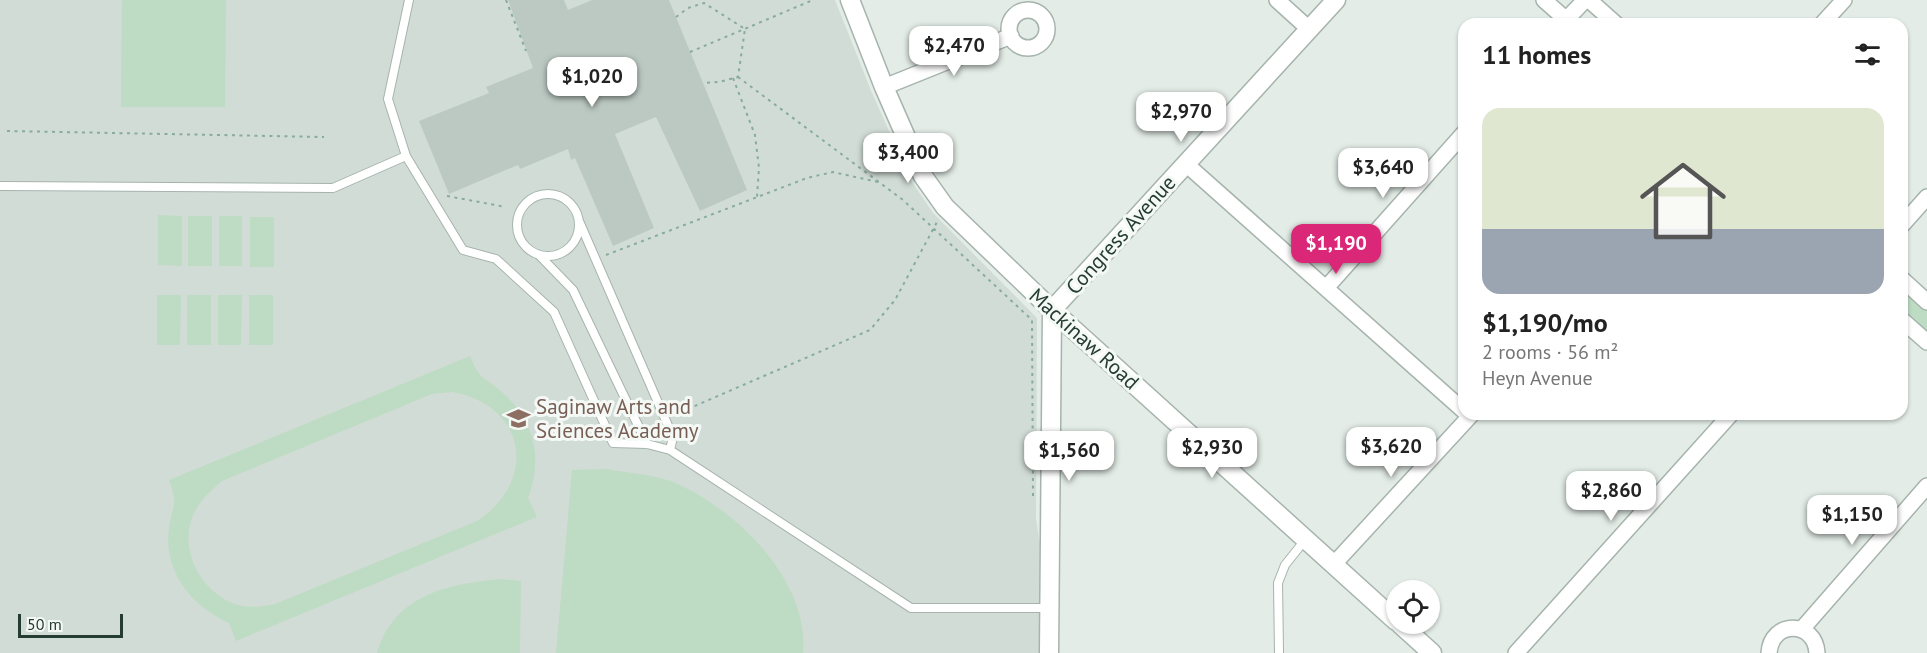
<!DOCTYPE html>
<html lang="en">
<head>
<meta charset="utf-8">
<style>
	:root { --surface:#fff; --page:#f2f2f2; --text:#222; --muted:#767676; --line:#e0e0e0; --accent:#db2777 }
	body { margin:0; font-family:"PT Sans",sans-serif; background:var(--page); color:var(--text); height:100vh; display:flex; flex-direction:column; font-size:22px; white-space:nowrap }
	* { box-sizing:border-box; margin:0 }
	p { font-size:20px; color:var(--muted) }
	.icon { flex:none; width:33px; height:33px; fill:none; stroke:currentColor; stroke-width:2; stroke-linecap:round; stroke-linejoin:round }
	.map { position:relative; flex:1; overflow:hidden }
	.drawer { position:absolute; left:1458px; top:18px; width:450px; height:402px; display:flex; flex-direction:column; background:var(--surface); border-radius:18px; box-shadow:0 2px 4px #0004 }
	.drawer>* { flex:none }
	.buttons { position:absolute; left:1386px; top:580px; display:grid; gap:12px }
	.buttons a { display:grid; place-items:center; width:54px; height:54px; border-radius:50%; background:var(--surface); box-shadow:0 2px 4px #0004; font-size:30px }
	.scale { position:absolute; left:18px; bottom:15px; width:105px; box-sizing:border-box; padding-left:6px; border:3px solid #253c33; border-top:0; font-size:16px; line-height:21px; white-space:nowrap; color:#253c33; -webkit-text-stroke:4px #f4f9f6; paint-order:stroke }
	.price { position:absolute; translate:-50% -51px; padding:0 14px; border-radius:12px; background:#fff; color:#222; font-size:20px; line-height:39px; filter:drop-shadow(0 2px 3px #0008) }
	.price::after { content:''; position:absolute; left:50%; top:36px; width:18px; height:14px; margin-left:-9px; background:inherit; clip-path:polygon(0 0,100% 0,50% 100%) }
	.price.on { background:var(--accent); color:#fff }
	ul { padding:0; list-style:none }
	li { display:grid; align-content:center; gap:12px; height:318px; padding:0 24px }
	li+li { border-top:2px solid var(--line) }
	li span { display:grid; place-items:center; height:186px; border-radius:18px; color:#555 }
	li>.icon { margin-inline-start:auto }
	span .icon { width:108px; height:108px; fill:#fffc; stroke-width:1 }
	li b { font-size:26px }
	h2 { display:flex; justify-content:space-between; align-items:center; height:72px; padding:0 24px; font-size:26px }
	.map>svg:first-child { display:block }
</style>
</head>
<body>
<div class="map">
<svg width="1927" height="653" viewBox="0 0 1927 653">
	<rect width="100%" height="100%" fill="#e3ece7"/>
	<!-- built -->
	<path fill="#d2dcd6" d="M0,0H835L872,93L912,182L933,213L1037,318L1036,519L1050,608L1049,653H0Z"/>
	<!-- green -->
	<path fill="#bedbc4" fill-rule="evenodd" d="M122,0H226L225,107H121Z
		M158,215L182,216V266L158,265Z
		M188,216H212V266H188Z
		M219,216H242V266H219Z
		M250,217H274V267H250Z
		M1902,288L1927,311V333L1902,310Z
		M157,295H181L180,345H157Z
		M187,295H211V345H187Z
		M218,295H242L241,345H218Z
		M249,295H273V345H249Z
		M470,356C480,382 485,376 503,393C535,421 543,460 528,498L537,517L236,641L229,623C192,607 163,571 169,529C172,504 179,507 169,480ZM452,392C526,405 539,480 477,521L275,604C264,606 254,608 243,606C206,599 180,556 191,521C196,504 209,492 222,481L432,394Z
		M607,469C627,473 651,474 670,481C734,506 810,580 803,653H556L572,470Z
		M501,579L521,581L520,653H377C394,595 447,584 501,579Z"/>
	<!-- building -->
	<path fill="#bcc9c3" d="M508,0H564L568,10L592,0H669L747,190L700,211L656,117L615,134L654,228L613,246L575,158L571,160L568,149L520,169L518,165L449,194L419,121L489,93L486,87L533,68Z"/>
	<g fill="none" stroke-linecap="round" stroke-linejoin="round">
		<defs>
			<path id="service" d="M406,156L388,99L409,0
				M0,186L333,188L406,156L463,250L496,259L554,312L613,443L647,444L670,450L911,608H1048
				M517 225a31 31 0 1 1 62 0a31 31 0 1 1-62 0Z
				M579,221L673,437L670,450
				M539,255L573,290L647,444
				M1279,653L1278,583L1285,565L1305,540"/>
			<path id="minor" d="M1277,0L1309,29
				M1544,0L1571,24
				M1589,0L1616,24
				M1009 29a19 19 0 1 1 38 0a19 19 0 1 1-38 0Z
				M1562,24L1585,0
				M1822,24L1844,0
				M884,87L1011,36
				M1186,164L1464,411
				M1902,225L1927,197
				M1902,279L1927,302
				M1326,288L1464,133
				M1902,320L1927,342
				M1334,564L1472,414
				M1802,629L1927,486
				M1516,653L1731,414
				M1769,653C1771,620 1815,620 1817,653"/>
			<path id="tertiary" d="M850,0L884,87L923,176L945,207L1052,310L1396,621
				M1052,310L1336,0
				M1400,624L1432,653
				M1049,653L1052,310"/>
		</defs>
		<!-- service casing -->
		<use href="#service" stroke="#a6b4ad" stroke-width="10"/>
		<!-- minor casing -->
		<use href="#minor" stroke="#a6b4ad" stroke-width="18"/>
		<!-- tertiary casing -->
		<use href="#tertiary" stroke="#a6b4ad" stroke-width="21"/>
		<!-- path -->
		<path stroke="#87ac9d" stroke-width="2" stroke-dasharray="3 4.5" stroke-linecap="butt" d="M506,0L526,51
			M676,17L688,8L704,3L745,29L738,77L719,82L703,83
			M690,52L813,0
			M738,77L903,200L1032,320L1033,496
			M733,78L755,135L759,168L757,197
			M7,131L324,137
			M447,196L506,207
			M606,255L807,178L833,172L878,182
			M674,415L870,330L895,300L937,222"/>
		<!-- service -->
		<use href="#service" stroke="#fff" stroke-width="8"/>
		<!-- minor -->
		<use href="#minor" stroke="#fff" stroke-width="15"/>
		<!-- tertiary -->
		<use href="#tertiary" stroke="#fff" stroke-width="18"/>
	</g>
	<!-- icons -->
	<defs>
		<symbol id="school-bare" viewBox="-9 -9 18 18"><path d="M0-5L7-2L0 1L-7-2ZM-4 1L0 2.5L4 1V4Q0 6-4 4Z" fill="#8d6e63" stroke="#f4f9f6" stroke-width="2.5" paint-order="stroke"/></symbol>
	</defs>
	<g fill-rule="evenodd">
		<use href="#school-bare" x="502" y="402" width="33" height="33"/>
	</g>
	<g text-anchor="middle" stroke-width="6" stroke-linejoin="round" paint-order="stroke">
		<!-- street labels -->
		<g font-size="21" fill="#253c33" stroke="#f4f9f6">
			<text transform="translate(1121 235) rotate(-48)" y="7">Congress Avenue</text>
			<text transform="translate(1084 339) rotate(42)" y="7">Mackinaw Road</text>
		</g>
		<!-- education labels -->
		<g font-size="21" fill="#785e54" stroke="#f4f9f6" text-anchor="start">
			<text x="536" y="414">Saginaw Arts and<tspan x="536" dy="24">Sciences Academy</tspan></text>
		</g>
	</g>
</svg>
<div class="buttons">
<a><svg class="icon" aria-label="locate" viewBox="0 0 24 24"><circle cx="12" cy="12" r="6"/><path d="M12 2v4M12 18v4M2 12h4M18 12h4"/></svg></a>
</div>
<div class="scale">50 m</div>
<b class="price" style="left:954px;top:77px">$2,470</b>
<b class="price" style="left:592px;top:108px">$1,020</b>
<b class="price" style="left:1181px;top:143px">$2,970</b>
<b class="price" style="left:908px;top:184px">$3,400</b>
<b class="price" style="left:1383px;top:199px">$3,640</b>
<b class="price on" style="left:1336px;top:275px">$1,190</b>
<b class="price" style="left:1391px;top:478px">$3,620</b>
<b class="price" style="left:1212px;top:479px">$2,930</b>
<b class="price" style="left:1069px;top:482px">$1,560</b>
<b class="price" style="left:1611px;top:522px">$2,860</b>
<b class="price" style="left:1852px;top:546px">$1,150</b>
<section class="drawer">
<h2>11 homes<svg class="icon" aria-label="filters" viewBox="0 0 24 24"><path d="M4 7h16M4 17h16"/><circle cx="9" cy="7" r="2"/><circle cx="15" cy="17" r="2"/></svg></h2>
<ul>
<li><span style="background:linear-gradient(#dfe7d0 65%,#9aa5b1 0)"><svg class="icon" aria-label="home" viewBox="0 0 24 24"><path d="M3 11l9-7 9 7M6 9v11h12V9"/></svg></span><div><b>$1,190/mo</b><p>2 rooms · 56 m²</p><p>Heyn Avenue</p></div></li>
</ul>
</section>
</div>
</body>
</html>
